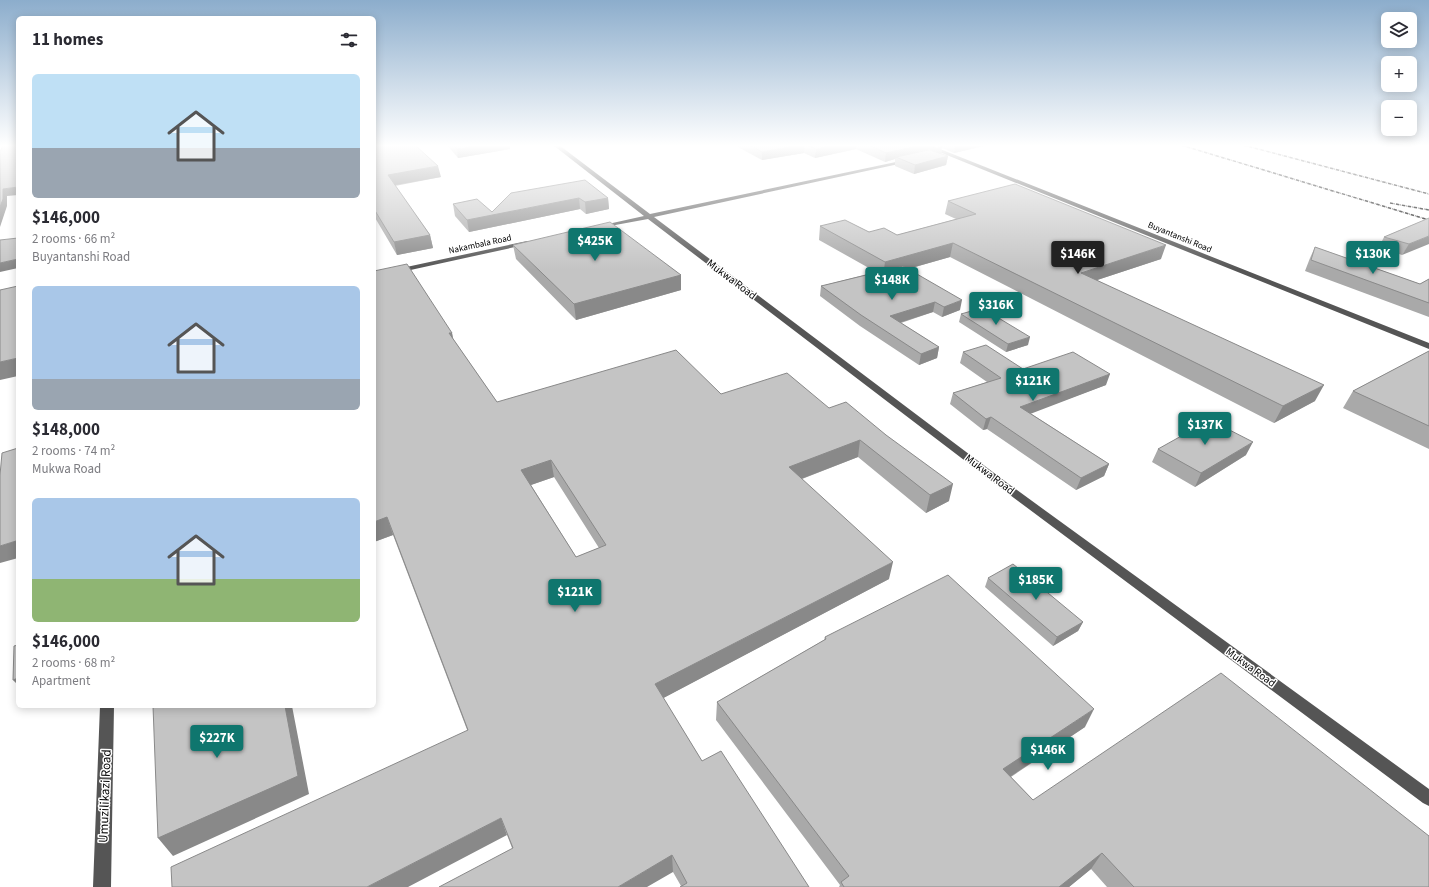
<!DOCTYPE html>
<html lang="en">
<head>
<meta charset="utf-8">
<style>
	:root { --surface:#fff; --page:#f7f7f7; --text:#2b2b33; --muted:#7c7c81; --accent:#0f766e }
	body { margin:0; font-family:"Source Sans 3",sans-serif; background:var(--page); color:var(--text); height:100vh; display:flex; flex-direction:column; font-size:15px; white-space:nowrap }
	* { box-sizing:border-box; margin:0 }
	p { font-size:13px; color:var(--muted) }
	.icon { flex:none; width:22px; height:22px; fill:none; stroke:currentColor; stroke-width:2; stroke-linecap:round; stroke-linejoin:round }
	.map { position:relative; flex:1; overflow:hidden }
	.sheet { position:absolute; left:16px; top:16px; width:360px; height:692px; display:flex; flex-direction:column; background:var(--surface); border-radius:6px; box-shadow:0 2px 10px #0003 }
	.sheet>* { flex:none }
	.tools { position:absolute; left:1381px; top:12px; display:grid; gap:8px }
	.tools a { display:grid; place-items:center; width:36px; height:36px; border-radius:6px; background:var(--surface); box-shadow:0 2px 10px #0003; font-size:20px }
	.price { position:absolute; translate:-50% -34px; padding:0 9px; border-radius:4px; background:var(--accent); color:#fff; font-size:13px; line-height:26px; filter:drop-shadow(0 1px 2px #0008) }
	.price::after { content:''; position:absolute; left:50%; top:24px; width:12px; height:9px; margin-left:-6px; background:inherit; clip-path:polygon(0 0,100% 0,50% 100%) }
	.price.selected { background:#222; color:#fff }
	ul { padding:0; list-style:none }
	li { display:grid; align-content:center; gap:8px; height:212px; padding:0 16px }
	li span { display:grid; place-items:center; height:124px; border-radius:6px; color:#555 }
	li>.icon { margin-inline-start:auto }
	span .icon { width:72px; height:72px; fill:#fffc; stroke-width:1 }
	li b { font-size:17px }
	h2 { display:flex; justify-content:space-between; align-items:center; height:48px; padding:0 16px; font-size:17px }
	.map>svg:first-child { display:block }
</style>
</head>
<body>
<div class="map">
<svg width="1429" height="887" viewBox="0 0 1429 887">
	<rect width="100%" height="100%" fill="#fff"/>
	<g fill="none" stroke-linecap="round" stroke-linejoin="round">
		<!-- minor -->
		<path fill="#555" fill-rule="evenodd" d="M553,145H559L650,214L910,159L911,160L908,162L654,217L1010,485L1429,789V806L1423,803L1002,489L648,219L599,228V226L644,216Z
			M922,145H930L1429,343V349Z
			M527,241L530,243L529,244L374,278V274Z
			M100,706H114L111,887H93Z"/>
		<!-- rail -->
		<path stroke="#000" stroke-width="1.5" stroke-dasharray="3.5 1 0.5 1" stroke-linecap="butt" d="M1181,145L1429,220
			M1243,145L1429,194
			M1390,203L1429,210"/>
	</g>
	<!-- wall -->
	<path fill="#a9a9a9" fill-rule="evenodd" d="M374,145L441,177L395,186L430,235L433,248L397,255L374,216Z
		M447,145H510V149L458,158Z
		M734,145H933L932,149L940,147L935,145H988L954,153L942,148L941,154L948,156L946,165L914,174L895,166V159L885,162L856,149L815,158L804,153L762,160Z
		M511,193L608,198L609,209L586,214L580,209L469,232L455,216L453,204L492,212Z
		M948,201L1161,259L1097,280L1315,401L1274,423L950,257L908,269L960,310L942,317L933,312L901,323L939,347L937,358L919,365L860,326L820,296L821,286L876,272L819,240L820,226L897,235L956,219L945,214Z
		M1429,218L1402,255L1379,247L1384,237Z
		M513,245L681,275V290L576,320L516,259Z
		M1315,247L1420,284L1429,279V317L1305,271L1310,258Z
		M374,271L452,333L453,339L497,402L721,394L829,408L949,501L926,513L858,457L802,479L889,579L663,698L702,761L809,887L681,886L673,872L512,848L393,535L374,542ZM554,477L599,548L576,557L531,485Z
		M961,314L1028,345L1006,352L959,322Z
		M1429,351V449L1343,408L1353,391Z
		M963,352L1023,369L1106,385L1030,413L1109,464L1104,476L1076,490L987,429L983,430L950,404L953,393L987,382L960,363Z
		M1158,449L1246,455L1195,487L1152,462Z
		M988,578L1083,622L1078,631L1053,646L985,587Z
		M825,637L1085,727L1011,777L1033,800L1429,887H1107L1091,869L1069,887H839L840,885L716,720L717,702L824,640Z"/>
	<!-- shaded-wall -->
	<path fill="#898989" d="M480,145H510V149L458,158L457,149Z
		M798,145H805L804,153L762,160V152Z
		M833,145H857L856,149L815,158L816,149Z
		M921,145H933L932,149L942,147L941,156L896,157L895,159L885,162L886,153Z
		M955,145H988L954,153Z
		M948,156L946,165L914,174L915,165Z
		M438,166L441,177L390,186L388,175Z
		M18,187V195L7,196V206L0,227V207L3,189Z
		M579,198L580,209L469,232L467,220Z
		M608,198L609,209L586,214L585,202Z
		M430,235L433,248L397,255L394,242Z
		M1429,236V244L1402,255L1409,244Z
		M953,243L950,257L883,276L885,262Z
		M1166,245L1161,259L1076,287L1081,273Z
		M18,259V268L0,272V263Z
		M681,275V290L576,320L574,304Z
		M962,300L960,310L942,317L944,307Z
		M935,302L933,312L889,326L890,316Z
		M449,333H452L455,348Z
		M1030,337L1028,345L1006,352L1008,344Z
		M939,347L937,358L919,365L921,354Z
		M18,358V376L0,380V362Z
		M1110,374L1106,385L1017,419L1020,407Z
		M1324,385L1315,401L1274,423L1283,406Z
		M991,417L987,429L983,430L986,419Z
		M860,440L858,457L788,484L789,467Z
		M1253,442L1246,455L1195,487L1201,473Z
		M551,460L554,477L525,487L521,470Z
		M1109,464L1104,476L1076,490L1081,478Z
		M953,484L949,501L926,513L930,495Z
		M387,517L393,535L374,542V522Z
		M16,541L18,558L0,563V546Z
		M893,562L889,579L656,702L655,684Z
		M1083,622L1078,631L1053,646L1057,637Z
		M18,678V685L13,680Z
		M285,706H292L309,794L173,856L158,838Z
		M1094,709L1085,727L996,786L1003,769Z
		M501,818L507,835L408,887H367Z
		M1102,853L1091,869L1069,887H1059Z
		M672,855L673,872L647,887H618Z"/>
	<!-- building -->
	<path fill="#c4c4c4" stroke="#898989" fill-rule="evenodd" d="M3,145H18V187L3,189V199L0,207V152Z
		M374,145H415L438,166L388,175L430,235L394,242L374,209Z
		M453,145H480L457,149Z
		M750,145H798L762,152Z
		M807,145H833L816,149Z
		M869,145H921L886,153Z
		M942,147L930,150L948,156L915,165L896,157Z
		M585,180L608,198L585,202L579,198L467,220L453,204L477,199L492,212L511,193Z
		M1015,184L1166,245L1081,273L1324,385L1283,406L953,243L885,262L820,226L845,220L869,232L884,228L897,235L976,214L948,201Z
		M1429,218V236L1409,244L1384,237Z
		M610,222L681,275L574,304L513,245Z
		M18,238V259L0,263V240Z
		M1315,247L1420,284L1429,279V303L1311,260Z
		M407,264L452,333H449L497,402L676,350L721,394L787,373L829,408L846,402L886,435L953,484L930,495L860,440L789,467L893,562L655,684L702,761L721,751L809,887H680L687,883L672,855L618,887H439L513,848L501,818L367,887H172L171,867L468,730L387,517L374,522V271ZM551,460L606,545L576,557L521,470Z
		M903,266L962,300L944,307L935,302L890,316L939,347L921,354L861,315L821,286Z
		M18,286V358L0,362V290Z
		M982,308L1030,337L1008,344L961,314Z
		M986,345L1023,369L1073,352L1110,374L1020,407L1109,464L1081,478L991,417L986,419L953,393L1001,378L963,352Z
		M1429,351V426L1353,391Z
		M1210,420L1253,442L1201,473L1158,449Z
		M18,448V566L16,541L0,546V475L2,453Z
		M1013,564L1083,622L1057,637L988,578Z
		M948,575L1094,709L1003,769L1033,800L1221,673L1429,836V887H1134L1102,853L1059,887H844L841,882L849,876L717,702L826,639L825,637Z
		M18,645V678L13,680L14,646Z
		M153,706H285L298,776L158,838Z"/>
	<!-- sky -->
	<linearGradient id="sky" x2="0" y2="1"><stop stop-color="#8cadcc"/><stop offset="0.54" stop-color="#fff"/><stop offset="1" stop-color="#fff" stop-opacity="0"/></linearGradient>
	<rect width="1429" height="270" fill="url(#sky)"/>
	<g text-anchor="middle" stroke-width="3" stroke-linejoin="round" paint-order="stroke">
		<!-- far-street labels -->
		<g font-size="9" fill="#000" stroke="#fff">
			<text transform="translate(1180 237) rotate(22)" y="3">Buyantanshi Road</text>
			<text transform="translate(480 244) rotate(-12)" y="3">Nakambala Road</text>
		</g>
		<!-- street labels -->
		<g font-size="11" fill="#000" stroke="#fff">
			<text transform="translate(732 279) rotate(37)" y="4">Mukwa Road</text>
			<text transform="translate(990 474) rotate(37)" y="4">Mukwa Road</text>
			<text transform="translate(1251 667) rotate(36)" y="4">Mukwa Road</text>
		</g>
		<!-- near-street labels -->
		<g font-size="13" fill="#000" stroke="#fff">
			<text transform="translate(104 796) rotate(-88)" y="5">Umuzilikazi Road</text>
		</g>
	</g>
</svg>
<div class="tools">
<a><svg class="icon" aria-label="layers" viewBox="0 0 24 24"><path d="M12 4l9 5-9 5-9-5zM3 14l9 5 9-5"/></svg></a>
<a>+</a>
<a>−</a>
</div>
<b class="price" style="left:595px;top:262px">$425K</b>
<b class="price selected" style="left:1078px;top:275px">$146K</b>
<b class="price" style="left:1373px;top:275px">$130K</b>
<b class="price" style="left:892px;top:301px">$148K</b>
<b class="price" style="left:996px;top:326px">$316K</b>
<b class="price" style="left:1033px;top:402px">$121K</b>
<b class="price" style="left:1205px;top:446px">$137K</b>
<b class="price" style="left:1036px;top:601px">$185K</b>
<b class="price" style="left:575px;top:613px">$121K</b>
<b class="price" style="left:217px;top:759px">$227K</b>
<b class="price" style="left:1048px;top:771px">$146K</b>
<section class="sheet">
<h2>11 homes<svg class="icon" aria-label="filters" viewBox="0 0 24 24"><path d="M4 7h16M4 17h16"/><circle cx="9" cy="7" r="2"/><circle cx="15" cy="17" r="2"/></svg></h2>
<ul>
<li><span style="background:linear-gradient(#bfe0f5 60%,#9aa5b1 0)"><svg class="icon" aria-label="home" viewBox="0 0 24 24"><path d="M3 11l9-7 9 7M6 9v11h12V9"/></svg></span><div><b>$146,000</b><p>2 rooms · 66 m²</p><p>Buyantanshi Road</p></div></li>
<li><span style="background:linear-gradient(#a9c7e8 75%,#9aa5b1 0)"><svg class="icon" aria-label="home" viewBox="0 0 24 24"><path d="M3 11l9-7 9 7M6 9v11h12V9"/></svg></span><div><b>$148,000</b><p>2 rooms · 74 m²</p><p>Mukwa Road</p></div></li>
<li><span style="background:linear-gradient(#a9c7e8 65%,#8fb573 0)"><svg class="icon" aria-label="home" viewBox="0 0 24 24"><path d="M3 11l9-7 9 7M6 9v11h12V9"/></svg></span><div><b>$146,000</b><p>2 rooms · 68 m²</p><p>Apartment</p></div></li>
</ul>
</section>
</div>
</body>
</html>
